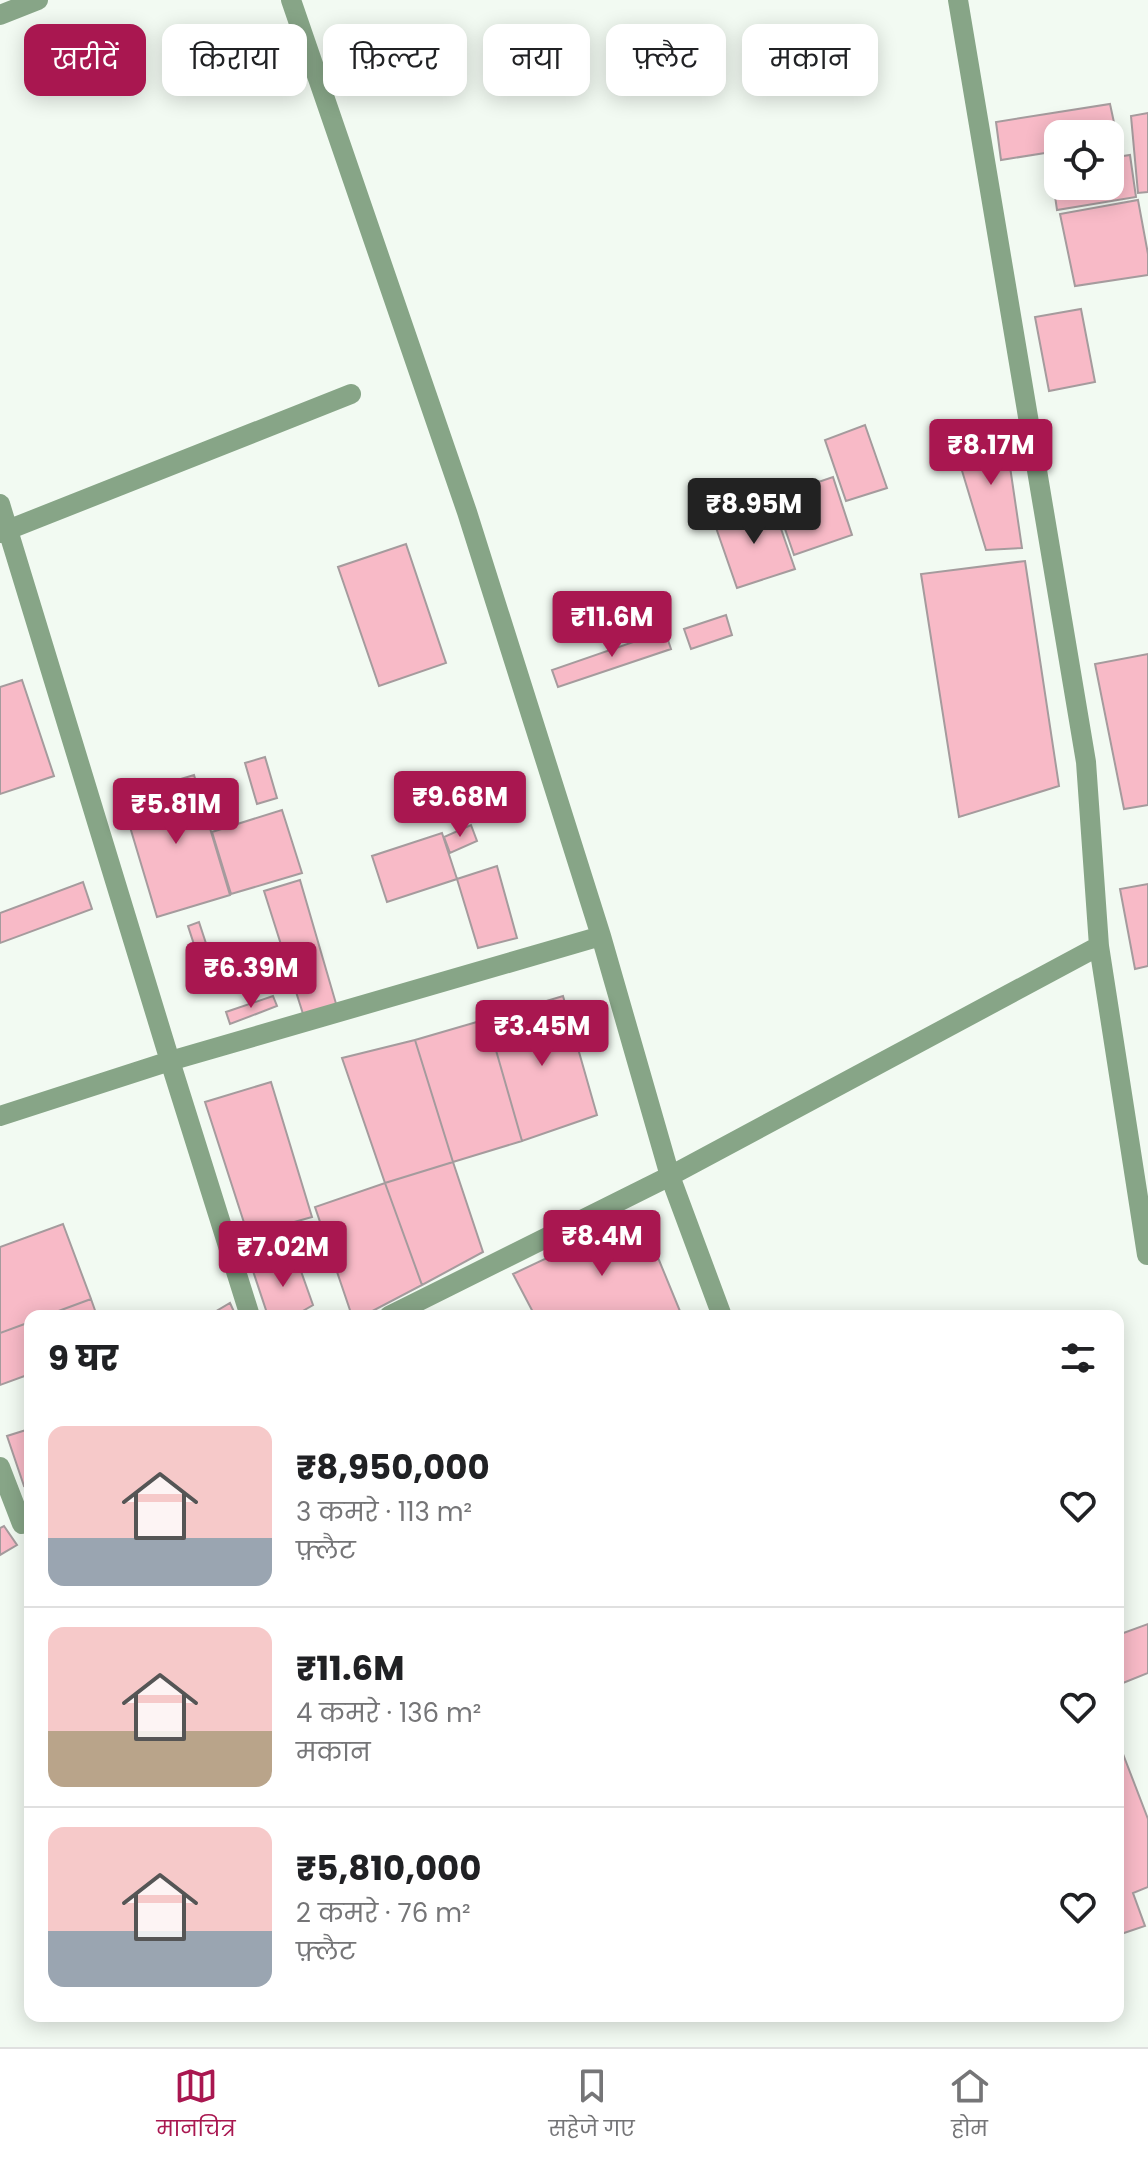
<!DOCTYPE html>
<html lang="hi">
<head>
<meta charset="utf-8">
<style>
	:root { --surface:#fff; --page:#f6f6f6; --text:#202124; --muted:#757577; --line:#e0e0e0; --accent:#a91750 }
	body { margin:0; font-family:Poppins,"Noto Sans Devanagari",sans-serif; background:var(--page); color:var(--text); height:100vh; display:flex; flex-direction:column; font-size:30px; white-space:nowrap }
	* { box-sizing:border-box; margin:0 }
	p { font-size:26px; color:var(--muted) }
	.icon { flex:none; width:44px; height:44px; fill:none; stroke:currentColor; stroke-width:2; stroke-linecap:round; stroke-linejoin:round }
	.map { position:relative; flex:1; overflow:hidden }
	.sheet { position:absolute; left:24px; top:1310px; width:1100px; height:712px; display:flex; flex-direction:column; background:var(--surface); border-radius:16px; box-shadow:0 4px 20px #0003 }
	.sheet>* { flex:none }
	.guide { position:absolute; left:24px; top:24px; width:1100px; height:72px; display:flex; gap:16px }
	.buttons { position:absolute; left:1044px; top:120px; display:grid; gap:16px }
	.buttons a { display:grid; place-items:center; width:80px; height:80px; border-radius:16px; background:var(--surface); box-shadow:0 4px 20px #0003; font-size:40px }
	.price { position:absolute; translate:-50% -68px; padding:0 18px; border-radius:8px; background:var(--accent); color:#fff; font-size:26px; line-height:52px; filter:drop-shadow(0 2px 4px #0008) }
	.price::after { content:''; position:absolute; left:50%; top:48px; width:24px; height:18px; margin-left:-12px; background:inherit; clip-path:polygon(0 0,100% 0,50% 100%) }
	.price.on { background:#222; color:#fff }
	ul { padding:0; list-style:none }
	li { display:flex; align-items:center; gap:24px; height:200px; padding:0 24px }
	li+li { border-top:2px solid var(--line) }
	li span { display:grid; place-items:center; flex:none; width:224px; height:160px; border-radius:16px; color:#555 }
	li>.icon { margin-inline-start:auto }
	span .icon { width:96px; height:96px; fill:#fffc; stroke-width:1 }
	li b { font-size:34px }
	h2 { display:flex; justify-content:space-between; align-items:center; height:96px; padding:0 24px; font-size:34px }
	.pill { padding:0 28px; border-radius:16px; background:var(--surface); box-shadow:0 4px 20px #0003; font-size:28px; line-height:72px }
	.pill.on { background:var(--accent); color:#fff }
	.menu { display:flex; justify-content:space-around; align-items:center; height:112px; border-top:2px solid var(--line); background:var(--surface); font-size:22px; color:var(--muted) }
	.menu a { display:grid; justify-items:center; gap:4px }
	.menu .on { color:var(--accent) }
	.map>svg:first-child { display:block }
</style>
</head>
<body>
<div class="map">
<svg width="1148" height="2047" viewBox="0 0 1148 2047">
	<rect width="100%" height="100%" fill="#f2faf2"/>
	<!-- building -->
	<path fill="#f8bac7" stroke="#a59b9d" stroke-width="2" d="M1110,104L1118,141L1110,142V134H1058V151L1001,160L996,122Z
		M1148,113V192L1138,193L1131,116Z
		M1130,155L1136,197L1057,210L1051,168L1058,166V186H1110V158Z
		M1138,200L1148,254V275L1075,286L1060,214Z
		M1081,309L1095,382L1049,391L1035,317Z
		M865,425L887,488L846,501L825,440Z
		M1004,426L1022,548L986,550L953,441Z
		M833,477L852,535L794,555L774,497Z
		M772,503L795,569L737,588L714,522Z
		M406,544L446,663L379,686L338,567Z
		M1025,561L1059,786L959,817L921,574Z
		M726,615L732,635L691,649L684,629Z
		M665,631L671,649L558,687L552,670Z
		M1148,654V805L1124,809L1095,664Z
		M22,680L54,776L0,794V687Z
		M265,757L277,798L257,804L245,763Z
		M194,775L230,895L157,917L121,797Z
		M282,810L302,873L231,894L212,832Z
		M471,825L477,841L450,853L444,837Z
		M442,833L457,879L387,902L372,856Z
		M497,866L517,938L478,948L457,879Z
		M300,880L337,1007L304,1017L264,891Z
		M83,882L92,909L0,943V913Z
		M1148,884V966L1135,969L1120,889Z
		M199,922L215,971L204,975L188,926Z
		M273,996L277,1006L230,1024L226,1012Z
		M563,996L597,1115L522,1141L487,1019Z
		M487,1019L522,1141L453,1162L415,1040Z
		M415,1040L453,1162L385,1183L342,1058Z
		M271,1082L312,1217L248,1235L205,1102Z
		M453,1162L483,1252L422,1285L385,1183Z
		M385,1183L422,1285L363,1316H352L315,1207Z
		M640,1214L682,1316H535L513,1274Z
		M63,1224L91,1299L45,1316H30V1322L0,1333V1247Z
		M297,1260L313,1305L294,1316H268L252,1268Z
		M91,1299L97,1316H45Z
		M230,1303L236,1316H208Z
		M30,1322V1374L0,1385V1333Z
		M26,1430L30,1440V1484L24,1486L7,1436Z
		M4,1526L17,1545L0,1555V1528Z
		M1148,1624V1673L1118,1685V1635Z
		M1118,1741L1148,1819V1887L1133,1893L1145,1926L1118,1935Z"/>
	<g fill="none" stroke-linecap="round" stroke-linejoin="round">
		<!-- minor -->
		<path stroke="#87a587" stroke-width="20" d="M291,0L467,512L601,936L670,1176L722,1316
			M958,0L1086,762L1099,946L1147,1255
			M0,15L38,0
			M0,504L170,1061L0,1116
			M0,533L351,394
			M250,1316L170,1061L601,936
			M389,1316L670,1176L1099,946
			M0,1467L22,1524"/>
	</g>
</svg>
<div class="buttons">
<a><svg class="icon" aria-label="locate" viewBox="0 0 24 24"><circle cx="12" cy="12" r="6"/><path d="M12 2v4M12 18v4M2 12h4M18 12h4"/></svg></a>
</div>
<b class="price" style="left:991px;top:487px">₹8.17M</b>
<b class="price on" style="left:754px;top:546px">₹8.95M</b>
<b class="price" style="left:612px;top:659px">₹11.6M</b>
<b class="price" style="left:460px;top:839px">₹9.68M</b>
<b class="price" style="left:176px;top:846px">₹5.81M</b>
<b class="price" style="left:251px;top:1010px">₹6.39M</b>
<b class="price" style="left:542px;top:1068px">₹3.45M</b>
<b class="price" style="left:602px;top:1278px">₹8.4M</b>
<b class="price" style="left:283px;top:1289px">₹7.02M</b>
<div class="guide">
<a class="pill on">खरीदें</a>
<a class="pill">किराया</a>
<a class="pill">फ़िल्टर</a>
<a class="pill">नया</a>
<a class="pill">फ़्लैट</a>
<a class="pill">मकान</a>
</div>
<section class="sheet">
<h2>9 घर<svg class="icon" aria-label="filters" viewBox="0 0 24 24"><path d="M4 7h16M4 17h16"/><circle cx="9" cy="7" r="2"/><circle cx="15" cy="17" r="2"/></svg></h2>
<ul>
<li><span style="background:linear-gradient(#f6c9c9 70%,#9aa5b1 0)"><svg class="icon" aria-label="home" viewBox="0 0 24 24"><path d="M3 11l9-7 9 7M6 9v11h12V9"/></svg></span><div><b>₹8,950,000</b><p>3 कमरे · 113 m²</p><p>फ़्लैट</p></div><svg class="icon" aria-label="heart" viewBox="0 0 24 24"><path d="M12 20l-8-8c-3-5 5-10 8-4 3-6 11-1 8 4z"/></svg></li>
<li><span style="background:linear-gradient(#f6c9c9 65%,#b9a48a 0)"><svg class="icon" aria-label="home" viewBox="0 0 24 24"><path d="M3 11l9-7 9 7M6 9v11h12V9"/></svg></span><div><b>₹11.6M</b><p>4 कमरे · 136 m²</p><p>मकान</p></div><svg class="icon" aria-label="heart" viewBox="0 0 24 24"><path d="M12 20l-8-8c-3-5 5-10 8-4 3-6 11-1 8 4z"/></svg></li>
<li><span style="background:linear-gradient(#f6c9c9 65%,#9aa5b1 0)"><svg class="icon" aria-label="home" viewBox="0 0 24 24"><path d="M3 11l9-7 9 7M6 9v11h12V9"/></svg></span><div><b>₹5,810,000</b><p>2 कमरे · 76 m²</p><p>फ़्लैट</p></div><svg class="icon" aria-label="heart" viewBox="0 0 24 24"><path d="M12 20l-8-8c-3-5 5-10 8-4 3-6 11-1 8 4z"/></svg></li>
</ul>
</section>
</div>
<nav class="menu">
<a class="on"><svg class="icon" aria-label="map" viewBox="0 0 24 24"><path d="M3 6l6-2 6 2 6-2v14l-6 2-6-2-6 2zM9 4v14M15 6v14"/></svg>मानचित्र</a>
<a><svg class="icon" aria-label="saved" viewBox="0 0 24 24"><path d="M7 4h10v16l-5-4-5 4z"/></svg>सहेजे गए</a>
<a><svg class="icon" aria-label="home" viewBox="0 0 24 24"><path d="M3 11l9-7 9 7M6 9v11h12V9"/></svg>होम</a>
</nav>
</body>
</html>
